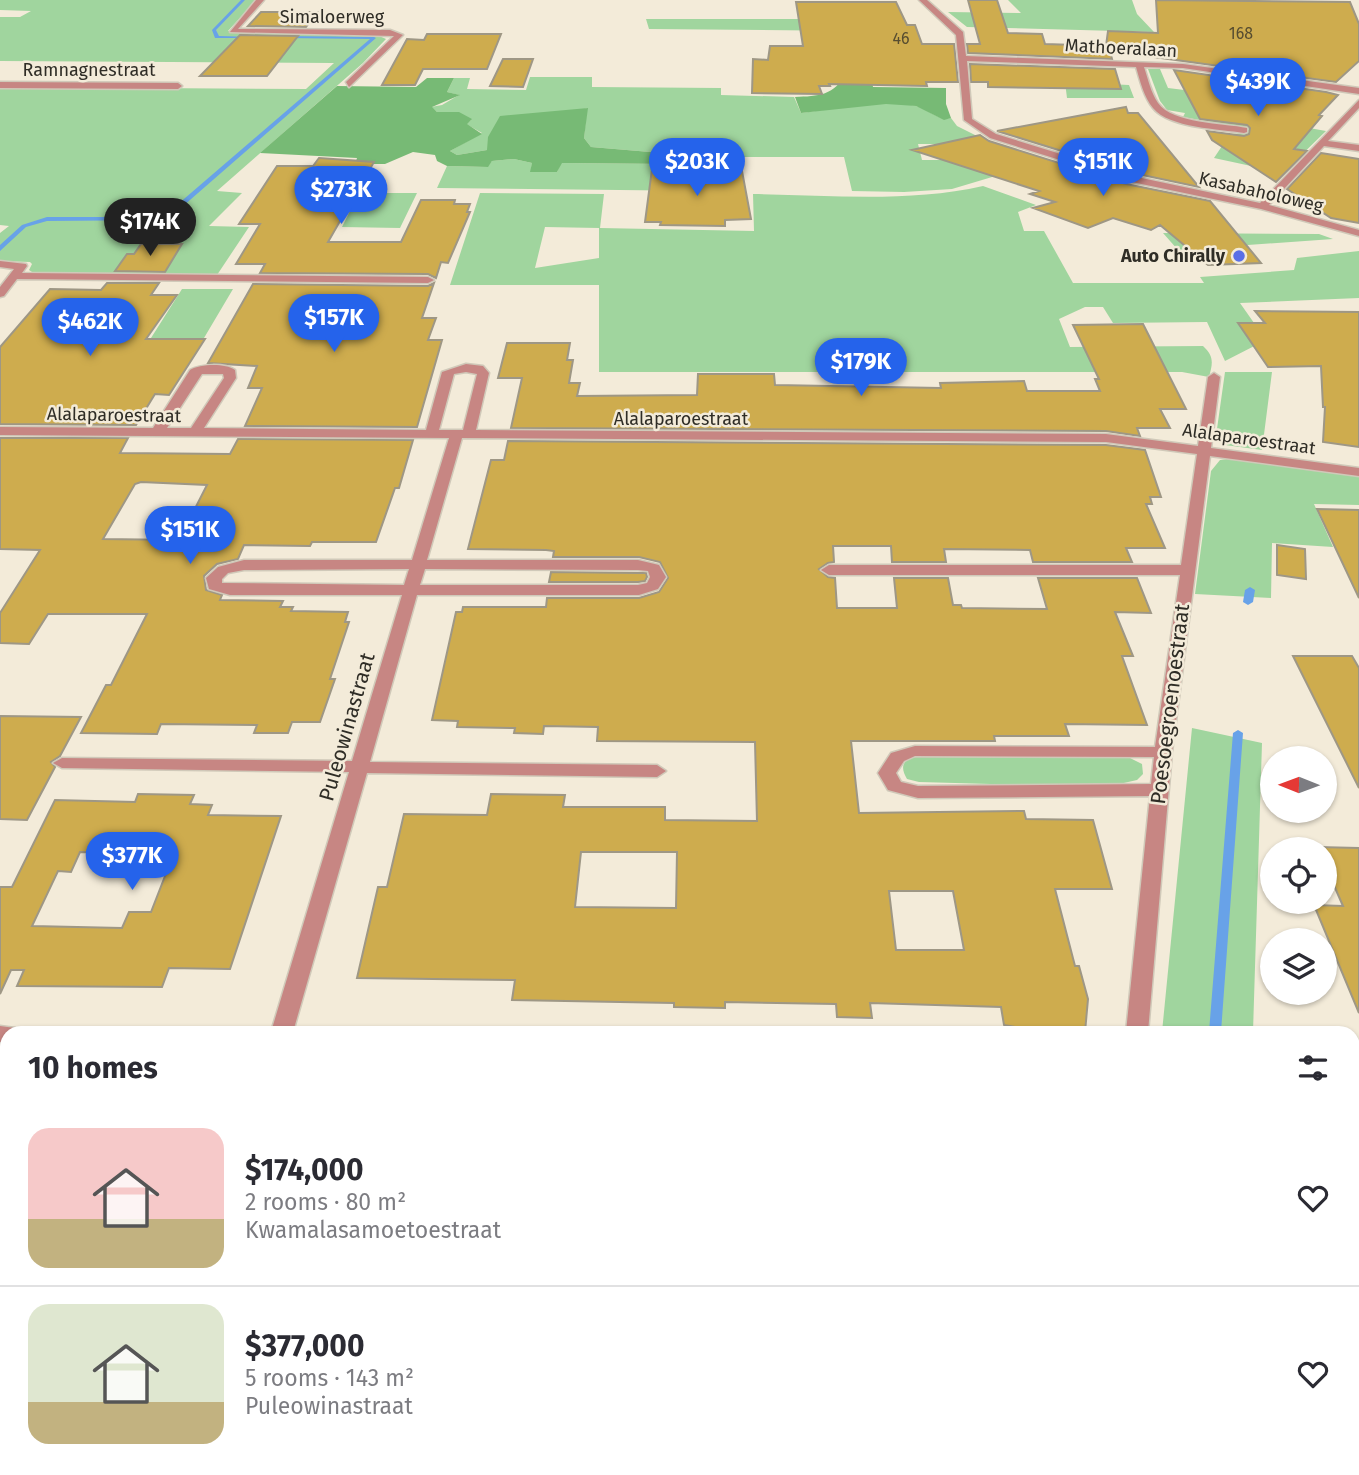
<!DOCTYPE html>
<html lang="en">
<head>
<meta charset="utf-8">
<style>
	:root { --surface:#fff; --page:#f7f7f7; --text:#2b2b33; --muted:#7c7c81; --line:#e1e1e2; --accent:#2563eb }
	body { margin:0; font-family:"Fira Sans",sans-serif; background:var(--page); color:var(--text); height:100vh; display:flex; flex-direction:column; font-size:26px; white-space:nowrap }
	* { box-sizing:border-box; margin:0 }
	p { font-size:23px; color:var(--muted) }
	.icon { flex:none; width:38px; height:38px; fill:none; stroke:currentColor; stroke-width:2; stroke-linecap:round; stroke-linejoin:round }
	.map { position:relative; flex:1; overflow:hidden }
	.panel { position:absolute; left:0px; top:1026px; width:1360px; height:450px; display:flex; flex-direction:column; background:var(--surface); border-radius:21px 21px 0 0; box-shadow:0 2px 5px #0004 }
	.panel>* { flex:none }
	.needle { width:46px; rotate:271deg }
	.fabs { position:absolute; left:1260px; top:746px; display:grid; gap:14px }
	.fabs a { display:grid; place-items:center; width:77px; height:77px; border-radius:50%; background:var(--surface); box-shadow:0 2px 5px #0004; font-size:35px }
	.price { position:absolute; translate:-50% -60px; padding:0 16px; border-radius:24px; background:var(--accent); color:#fff; font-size:23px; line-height:46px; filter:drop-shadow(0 2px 4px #0008) }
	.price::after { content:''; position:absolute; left:50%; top:42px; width:21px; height:16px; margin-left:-10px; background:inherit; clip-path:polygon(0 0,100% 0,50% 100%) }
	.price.selected { background:#222; color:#fff }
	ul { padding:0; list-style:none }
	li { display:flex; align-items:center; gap:21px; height:175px; padding:0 28px }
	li+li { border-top:2px solid var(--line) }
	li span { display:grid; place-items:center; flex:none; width:196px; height:140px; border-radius:21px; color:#555 }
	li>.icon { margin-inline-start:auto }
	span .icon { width:84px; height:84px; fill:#fffc; stroke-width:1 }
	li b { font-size:30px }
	h2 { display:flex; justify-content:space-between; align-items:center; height:84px; padding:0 28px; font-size:30px }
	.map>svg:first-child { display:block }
</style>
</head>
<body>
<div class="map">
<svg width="1359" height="1475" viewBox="0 0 1359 1475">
	<rect width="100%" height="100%" fill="#f3ebd9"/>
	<!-- green -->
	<path fill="#a0d59e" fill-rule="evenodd" d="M0,0H256L228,31L377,35L386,39L363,63L217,191L242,193L209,226L249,227L217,275L35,274L29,270L32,264L30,262L0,261V233L9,226L0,225V87L306,89L334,63L0,61V17H20L31,11L0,10Z
		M1008,0H1132L1137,14L1154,32L967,27L948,12L1021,13Z
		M646,19H857L859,31L649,29Z
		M1148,69H1160L1168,88L1217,94L1247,117L1326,131L1283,173L1214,158L1230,134L1245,133L1249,129L1183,117L1185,113L1167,110L1160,101Z
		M530,77H592V87L721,88V95L794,97L801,113C834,109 884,98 916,106C928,109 938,121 951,118L957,126L987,141L981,144H918L922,160H1020L1033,156L1049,160L952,189L904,192L852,191L844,157H743L741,169H712L708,191L437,188L447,166L487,167L492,161L514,159L532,163L531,172H557L561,163L670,164L671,169L696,168L686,155L591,147L584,138L587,108L487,150L457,155L450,151L482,133L466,124L471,120L437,112L431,107L442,105L459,95L447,92L454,78H470L467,89L526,90Z
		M1065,82L1129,85L1134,98H1067Z
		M983,186L1036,205L1018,212L1024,231H1044L1073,283H1204L1200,277L1294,270L1297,258L1359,251V298L1240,303L1266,340L1225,361L1207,322L1113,323L1103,307H1085L1059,319L1070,347L1203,346C1214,356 1213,363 1209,377L1182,372H599V285H450L480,193L604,194L600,228L754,231L753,194C829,195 908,203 983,186ZM545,227L599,228V258L535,268Z
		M359,193H417L400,228L342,227Z
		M1163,233L1319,234L1333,239L1178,250Z
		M182,289H233L204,338H151Z
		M1225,372H1272L1262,450L1225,445L1216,436Z
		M1227,459L1359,476V505L1314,504L1333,547L1272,543L1271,598L1195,594L1211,471L1220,460Z
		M1192,728L1262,743L1253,1032H1162Z
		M916,757L1130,758L1142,764L1143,774L1137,780L1106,787L919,782L907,779C900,767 902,760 916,757Z
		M1131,1468H1252L1245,1475H1132Z"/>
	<!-- forest -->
	<path fill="#77ba75" d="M846,72L870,73L873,87L946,88V104L951,118L944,120L916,106L886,104L801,113L795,97C818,96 835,96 846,72Z
		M427,78H454L447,92L460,95L432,107L437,112H459L472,119L467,124L482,134L450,151L457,155L487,150L488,137L500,116L588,108L584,138L591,147L686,155L697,161V168L671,169L670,164L562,163L557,172H530L532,163L514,159L492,161L488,167L447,166L437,161L435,155L413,152L385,164H355L357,158L260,153L337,86L416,87Z"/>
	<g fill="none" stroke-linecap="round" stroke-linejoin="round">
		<!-- stream -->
		<path fill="#68a2e8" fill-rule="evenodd" d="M241,0H245L216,30L219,36L255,37L253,38H215L212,30Z
			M281,36L374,37L376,38L167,220L47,221L26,227L0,251V245L22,225L47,217H163L370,39L283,38Z
			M1250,587L1255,590L1253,602L1248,605L1243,602L1245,590Z
			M1238,730L1243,733L1221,1032H1209L1233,733Z
			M1203,1468H1219L1221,1475H1205Z"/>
	</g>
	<!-- building -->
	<path fill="#ceac4e" stroke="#9e9785" stroke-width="2" fill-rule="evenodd" d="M968,0H997L1008,33L1042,34L1045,44L1106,46L1108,31L1158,33L1156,0L1350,2L1359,24V61L1336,82L1110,51L1112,59L968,53L967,44H980Z
		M796,2H896L907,25H915L922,44H954L958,82H926L927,86L829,84L830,86H819L822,94L752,93L753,59L768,60L770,46H803Z
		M261,12H317L306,27L248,26Z
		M427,34H501L487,69H423L415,85H382L407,39L424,40Z
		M240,35L298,36L267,76H200Z
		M503,59H533L523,87L490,86Z
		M970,64L1115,69L1121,89L988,87V82H971Z
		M1174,70L1326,92L1338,95L1319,115L1322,116L1294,149L1307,151L1276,182L1212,140L1207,131L1244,136L1249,134L1250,128L1247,125L1200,119Z
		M1126,107L1128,113H1138L1199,187L1133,173L997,131Z
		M980,135L989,141L1126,184L1210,201L1261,263L1208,265L1160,225L1151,230L1113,218L1088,228L1033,208L1055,202L1030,194L1039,191L912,150Z
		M1321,153L1359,159V223L1331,218L1287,189Z
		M319,158L374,162L328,242H401L421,200H455L454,204H470L467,212H470L448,263L441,262L436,278L428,274L260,273L265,264H236L260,224H239L277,166H313Z
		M652,169L742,171L751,219L725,220V226L660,225L661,222H645Z
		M141,244H182L165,272L115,271L127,254H134Z
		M107,283H159L151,295H177L146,339H205L169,395L155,394L136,425L0,424V347L50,289L101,290Z
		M434,283L422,318H436L428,340H442L417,427L245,426L262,388H248L257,366L208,363L253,284L428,286Z
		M1255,311L1359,312V447L1323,442L1325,407H1323L1321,366L1268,367L1238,323H1265Z
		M1143,324L1186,409H1160L1170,428H1137L1140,436L1106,431L511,428L522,378H498L507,343H570L567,360H573L569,383H580L577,396L697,395L698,374H774L775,385L941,388L940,383L1024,381L1027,391H1100L1095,379H1099L1073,325Z
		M0,438H128L120,453L230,454L238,439L413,440L399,488H395L376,542H312L310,546L244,545L238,559L217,564L204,576L206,590L222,595L220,600L283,601L280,607H293L291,611L348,612L345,622H349L330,679H335L320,722H292L288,733H254L257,725L161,724L157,734L81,733L106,685H111L147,614H48L29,644L0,643V613L40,550L0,549ZM141,482L207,485L179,540L103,539L135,484Z
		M508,441L1106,445L1145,450L1161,497H1150L1152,504H1146L1165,548H1126L1132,562H1033L1030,550L944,549L946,562H892L891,546H833L834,562L828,563L819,569L828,577L835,578L837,608H897L894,578H948L953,605H961L962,608L1047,609L1038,578H1137L1151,613L1115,612L1133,656H1122L1147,725L1065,724L1069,736H994L995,741H851L859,813L1024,811L1026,819L1093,820L1112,889H1055L1075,966H1079L1088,999L1085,1032H1045L1004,1025L1001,1007L870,1003L872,1018L837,1017L836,1004L725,1002V1008L674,1007V1003L512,1000L515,980L357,978L378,887H387L404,814L487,815L491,794L565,795L563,807H665V820L757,821L755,742L597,741L598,727L544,726L543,734L514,733L515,728L457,727L458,721L432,720L456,612H462L463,607H546L547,598H639L659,592L668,578L660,562L639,557H553L554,551L546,550L468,549L491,460H504ZM581,852H677L676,908L575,907ZM889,891H953L964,950H896Z
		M1317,509L1359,510V598Z
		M1277,545L1305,549L1306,579L1277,575Z
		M551,572L638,573H646L647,577L645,581L638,582H549Z
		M1293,656H1352L1359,668V788Z
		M0,716L81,717L60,756L51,762L55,767L27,820L0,819Z
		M138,794L194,795L190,804L212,805L208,815L281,816L230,969L169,968L162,987L17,986L24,970H11L0,994V887H12L55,800L135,802ZM80,852L174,853L151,912H129L122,928L32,926L58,871L71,872Z
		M1317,847L1359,848V1013L1314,905L1343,906L1325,865V849Z"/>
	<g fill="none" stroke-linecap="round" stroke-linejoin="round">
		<defs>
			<path id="minor" d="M256,0H264L238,29L390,30L403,35L349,87L346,82L394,36L230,32Z
				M919,0H927L963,32L966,56L1183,64L1359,88V94L1183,68L1144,67C1148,79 1151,93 1158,103C1173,124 1223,123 1247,128V132L1244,133C1220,129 1169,128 1153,108C1144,97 1140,81 1136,67L967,61L972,119L996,134L1132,176L1260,203L1359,100V108L1328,141L1359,145V151L1324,146L1269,205L1359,230V236L1261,209L1127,181L990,138L964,120L956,35Z
				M0,82L178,83L182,86L178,89L0,88Z
				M0,261L26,264L27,266L22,273L428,277L434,280L428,283L17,279L4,296L0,297V287L14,269L0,267Z
				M466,364L483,366L489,373L476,430L1106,434L1198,446L1208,377L1214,373L1220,377L1211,448L1359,468V476L1210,456L1172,752L1148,1032H1126L1150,796L918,798L888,790L878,773L891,753L915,746L1155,747L1180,575H829L821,570L829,565H1181L1197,454L1106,442L462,438L427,560H638L659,565L666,577L658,589L639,595H417L370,762L657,765L666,771L657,777L367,773L293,1032H271L349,772L62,768L53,763L62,758L352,761L402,595H230L209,589L206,578L218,567L244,560H412L449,438L0,435V427L153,428L190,370C200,364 225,363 235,370L236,378L204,428L426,430L442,372ZM466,372L477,374L463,430H439L454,374ZM202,374H223L224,378L191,428H167ZM409,569L404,585L222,583V579L228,573L244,570ZM425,569L638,570L648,571L650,577L647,583L638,585H420ZM915,756L1154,757L1151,784L918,786L901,782L896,773L904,761Z
				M0,1026L15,1028L17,1032H7V1042H0Z
				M1353,1134L1359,1135V1153L1353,1152Z
				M1093,1468H1121L1122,1475H1094Z"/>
		</defs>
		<!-- minor casing -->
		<use href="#minor" stroke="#d0c9b9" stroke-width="3"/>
		<!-- minor -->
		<use href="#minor" fill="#c78683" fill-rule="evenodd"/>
	</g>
	<!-- markers -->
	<circle fill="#596fe6" stroke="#f3ebd9" stroke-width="2.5" cx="1239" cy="256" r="7"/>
	<g text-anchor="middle" stroke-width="5" stroke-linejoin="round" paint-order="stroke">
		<!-- far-number labels -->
		<g font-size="16" fill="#574d30">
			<text x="1241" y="39">168</text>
			<text x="901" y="44">46</text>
		</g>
		<!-- far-street labels -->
		<g font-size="18" fill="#2f2d26" stroke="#f3ebd9">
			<text x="332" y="23">Simaloerweg</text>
			<text transform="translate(1121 48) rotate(3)" y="6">Mathoeralaan</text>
			<text x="89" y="76">Ramnagnestraat</text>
			<text transform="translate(1261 192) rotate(13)" y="6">Kasabaholoweg</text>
			<text transform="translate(114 415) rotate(1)" y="6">Alalaparoestraat</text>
			<text x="681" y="425">Alalaparoestraat</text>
			<text transform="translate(1249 439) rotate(8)" y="6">Alalaparoestraat</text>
		</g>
		<!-- far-poi labels -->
		<g font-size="18" font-weight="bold" fill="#2f2d26" stroke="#f3ebd9" text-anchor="end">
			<text x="1225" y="262">Auto Chirally</text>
		</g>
		<!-- street labels -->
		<g font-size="21" fill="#2f2d26" stroke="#f3ebd9">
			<text transform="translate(1170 704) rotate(-83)" y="7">Poesoegroenoestraat</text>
			<text transform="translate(347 727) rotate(-74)" y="7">Puleowinastraat</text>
		</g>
	</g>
</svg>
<div class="fabs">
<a><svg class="needle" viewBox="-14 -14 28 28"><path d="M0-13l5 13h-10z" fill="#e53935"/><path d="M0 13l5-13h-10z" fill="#7c7c81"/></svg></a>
<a><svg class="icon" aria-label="locate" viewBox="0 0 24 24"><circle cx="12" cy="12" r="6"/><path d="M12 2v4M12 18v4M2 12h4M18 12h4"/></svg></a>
<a><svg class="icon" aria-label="layers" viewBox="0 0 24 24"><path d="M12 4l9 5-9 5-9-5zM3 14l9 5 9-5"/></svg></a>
</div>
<b class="price" style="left:1258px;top:118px">$439K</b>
<b class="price" style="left:697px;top:198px">$203K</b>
<b class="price" style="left:1103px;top:198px">$151K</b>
<b class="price" style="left:341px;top:226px">$273K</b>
<b class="price selected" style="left:150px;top:258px">$174K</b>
<b class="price" style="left:334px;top:354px">$157K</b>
<b class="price" style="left:90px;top:358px">$462K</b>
<b class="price" style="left:861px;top:398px">$179K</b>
<b class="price" style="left:190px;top:566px">$151K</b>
<b class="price" style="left:132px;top:892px">$377K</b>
<section class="panel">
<h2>10 homes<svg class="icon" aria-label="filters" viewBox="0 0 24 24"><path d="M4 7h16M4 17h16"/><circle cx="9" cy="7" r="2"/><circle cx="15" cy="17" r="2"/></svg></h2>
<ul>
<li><span style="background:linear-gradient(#f6c9c9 65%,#c2b280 0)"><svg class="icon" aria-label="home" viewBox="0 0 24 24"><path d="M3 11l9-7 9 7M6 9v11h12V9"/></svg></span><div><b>$174,000</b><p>2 rooms · 80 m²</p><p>Kwamalasamoetoestraat</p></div><svg class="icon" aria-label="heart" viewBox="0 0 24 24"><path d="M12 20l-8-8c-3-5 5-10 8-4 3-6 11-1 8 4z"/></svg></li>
<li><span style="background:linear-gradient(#dfe7d0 70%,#c2b280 0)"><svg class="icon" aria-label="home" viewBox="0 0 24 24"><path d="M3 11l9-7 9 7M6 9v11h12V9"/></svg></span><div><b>$377,000</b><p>5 rooms · 143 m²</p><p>Puleowinastraat</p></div><svg class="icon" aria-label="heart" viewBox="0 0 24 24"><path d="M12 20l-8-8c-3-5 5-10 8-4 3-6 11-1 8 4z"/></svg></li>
</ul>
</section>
</div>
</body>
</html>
